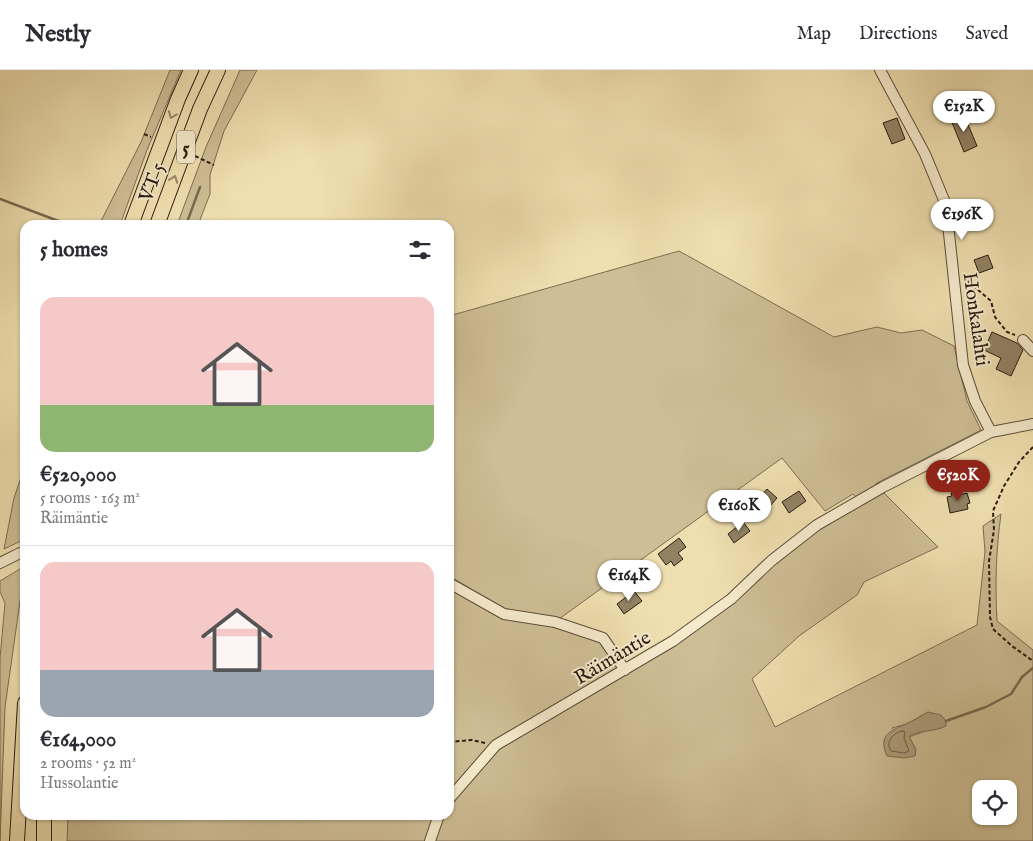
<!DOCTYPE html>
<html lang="en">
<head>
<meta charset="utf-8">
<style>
	:root { --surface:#fff; --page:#f2f2f3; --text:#2b2b33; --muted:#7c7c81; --line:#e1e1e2; --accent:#8f2418 }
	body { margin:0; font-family:"IM FELL English",serif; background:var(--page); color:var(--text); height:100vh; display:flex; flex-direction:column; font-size:19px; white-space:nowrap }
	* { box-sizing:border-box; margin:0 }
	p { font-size:16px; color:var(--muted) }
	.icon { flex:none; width:28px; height:28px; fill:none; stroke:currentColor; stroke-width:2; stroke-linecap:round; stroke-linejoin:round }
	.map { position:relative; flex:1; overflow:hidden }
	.panel { position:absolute; left:20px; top:150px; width:434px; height:600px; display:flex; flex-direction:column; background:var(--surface); border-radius:15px; box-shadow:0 1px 4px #0004 }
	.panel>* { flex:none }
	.tools { position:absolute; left:972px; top:710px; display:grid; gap:10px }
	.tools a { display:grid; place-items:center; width:45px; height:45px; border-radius:10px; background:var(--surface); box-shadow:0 1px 4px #0004; font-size:25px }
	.price { position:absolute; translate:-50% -42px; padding:0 11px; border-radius:18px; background:#fff; color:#222; font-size:16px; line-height:32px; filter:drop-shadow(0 1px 2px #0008) }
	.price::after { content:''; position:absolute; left:50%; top:30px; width:15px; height:11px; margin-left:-8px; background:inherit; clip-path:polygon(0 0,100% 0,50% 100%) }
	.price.current { background:var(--accent); color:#fff }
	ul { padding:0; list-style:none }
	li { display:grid; align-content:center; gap:10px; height:265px; padding:0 20px }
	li+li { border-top:1px solid var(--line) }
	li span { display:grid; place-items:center; height:155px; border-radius:15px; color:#555 }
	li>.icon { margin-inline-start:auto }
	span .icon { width:90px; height:90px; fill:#fffc; stroke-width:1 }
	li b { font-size:21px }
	h2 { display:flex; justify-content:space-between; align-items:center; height:60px; padding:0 20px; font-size:21px }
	header { display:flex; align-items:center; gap:30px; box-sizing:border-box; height:70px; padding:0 25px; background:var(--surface); border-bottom:1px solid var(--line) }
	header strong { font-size:24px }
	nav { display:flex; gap:28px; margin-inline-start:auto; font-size:18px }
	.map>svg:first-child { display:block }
</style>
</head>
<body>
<header>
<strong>Nestly</strong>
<nav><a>Map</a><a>Directions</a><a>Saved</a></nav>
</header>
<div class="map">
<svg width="1033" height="771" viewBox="0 0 1033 771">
	<rect width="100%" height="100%" fill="#efdfb0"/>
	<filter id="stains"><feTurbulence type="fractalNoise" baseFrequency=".004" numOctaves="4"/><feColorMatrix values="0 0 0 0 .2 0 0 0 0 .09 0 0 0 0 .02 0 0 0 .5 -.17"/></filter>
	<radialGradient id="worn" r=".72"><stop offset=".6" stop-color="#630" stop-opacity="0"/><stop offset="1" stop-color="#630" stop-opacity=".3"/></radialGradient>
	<!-- green -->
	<path fill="#cebe95" stroke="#7c6e54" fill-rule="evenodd" d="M170,0H181L147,80L120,155H99L141,72Z
		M240,0H257L224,61L210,105V124L198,155H177L206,77Z
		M679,181L834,267L877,257L901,263L922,260L954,276L967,331L981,360L875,414L938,477L864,512L857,525L799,566L752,609L775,657L977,555L985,482L983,456L1001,444C996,480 995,515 997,551L1033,580V771H67L68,745H449V513L504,544L603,568L625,600L673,571L771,491L859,430L853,424L825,441L782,388L559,549L507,540L449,506V246ZM928,642L923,662L909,667L916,680L892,658L907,654ZM981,719H1009V746H981Z
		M25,396V469L4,479L14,428Z
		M25,496L5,637L0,771V588L5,533L0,522V511Z"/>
	<!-- water -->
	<path fill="#ac9d7a" stroke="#786a50" d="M928,642L941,645L946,651V656C934,662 921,660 909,666L916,680L915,686L904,688L887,686C878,666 889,661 906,654C913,651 921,646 928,642Z"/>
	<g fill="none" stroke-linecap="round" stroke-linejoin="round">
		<!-- shore -->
		<path stroke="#6c5d46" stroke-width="1" d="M902,661L905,662L904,668L909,681L904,683L891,681C885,672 893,663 902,661Z"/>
		<!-- stream -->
		<path stroke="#786a50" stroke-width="2.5" d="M0,129L69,155
			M186,155L200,117
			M946,651L986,637L1011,624L1022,607L1033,598"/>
	</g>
	<!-- building -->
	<path fill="#918264" stroke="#2b1d12" d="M964,45L977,76L964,82L951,50Z
		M897,48L905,69L892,74L883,53Z
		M988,185L993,198L979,203L974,190Z
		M992,262L1017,273L1023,280L1011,306L996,299L1001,288L984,280Z
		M767,419L777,428L770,436L760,427Z
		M799,421L806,431L789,443L782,432Z
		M958,422L959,425L967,423L970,433L967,434L968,439L950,443L947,427L952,426L951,423Z
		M743,452L750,461L734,473L728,464Z
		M679,468L686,477L678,483L683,489L674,496L671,491L666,495L658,484Z
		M634,521L642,531L624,544L617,534Z"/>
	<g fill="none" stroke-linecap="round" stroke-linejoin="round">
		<defs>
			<path id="minor" d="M880,0L925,84L946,135L963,295L975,331L991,362
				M1023,270L1033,281
				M0,493L20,483
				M449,513L504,544L555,552L603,568L625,600
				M449,729L496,675L673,571L731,529L771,491L817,455L883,417L991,362L1033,354
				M430,771L439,745"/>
			<path id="highway" d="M131,155L178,29L191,0
				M157,155L200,39L218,0
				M17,771L25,633
				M44,771V745"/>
		</defs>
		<!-- minor casing -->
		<use href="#minor" stroke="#5c4e3a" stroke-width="12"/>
		<!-- highway casing -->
		<use href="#highway" stroke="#2b1d12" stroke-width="16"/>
		<!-- path -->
		<path stroke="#2b1d12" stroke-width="2" stroke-dasharray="4 2.5" stroke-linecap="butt" d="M144,64L151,67
			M195,86L214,95
			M963,207L991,231L995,247L1007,262L1015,265
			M1033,377L1019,392L1004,416L993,441L994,460L989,491L990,547L993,559L1012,576L1033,591
			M449,672L472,670L485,673"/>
		<!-- minor -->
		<use href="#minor" stroke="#f5eacc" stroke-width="10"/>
		<!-- highway -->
		<use href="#highway" stroke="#efdfb0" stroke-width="14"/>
	</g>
	<!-- one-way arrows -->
	<defs><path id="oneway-chevron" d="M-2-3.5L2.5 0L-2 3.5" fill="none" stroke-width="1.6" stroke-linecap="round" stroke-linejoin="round" transform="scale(1.25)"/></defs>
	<g stroke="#978869">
		<use href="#oneway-chevron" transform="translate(172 45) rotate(111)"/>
		<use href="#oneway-chevron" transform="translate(174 109) rotate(-70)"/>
	</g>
	<g text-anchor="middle" stroke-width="4" stroke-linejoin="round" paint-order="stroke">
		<!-- shield labels -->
		<rect fill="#f5eacc" stroke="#685a4a" stroke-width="1" x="177" y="60.5" width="18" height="33" rx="4"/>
		<g font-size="19" font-weight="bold" fill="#2b1d12">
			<text x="186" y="84">5</text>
		</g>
		<!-- street labels -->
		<g font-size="20" fill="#2b1d12" stroke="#f5eacc">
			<text transform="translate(151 112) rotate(-70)" y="7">VT 5</text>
			<text transform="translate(977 249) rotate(82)" y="7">Honkalahti</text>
			<text transform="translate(612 587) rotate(-31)" y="7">Räimäntie</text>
		</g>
	</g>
	<rect width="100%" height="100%" filter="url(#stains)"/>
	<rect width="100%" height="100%" fill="url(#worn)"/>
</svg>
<div class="tools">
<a><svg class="icon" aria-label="locate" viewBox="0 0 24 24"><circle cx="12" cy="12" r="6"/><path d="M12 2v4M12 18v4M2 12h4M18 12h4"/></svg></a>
</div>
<b class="price" style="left:964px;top:63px">€152K</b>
<b class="price" style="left:962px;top:171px">€196K</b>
<b class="price current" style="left:958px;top:432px">€520K</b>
<b class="price" style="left:739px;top:462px">€160K</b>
<b class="price" style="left:629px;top:532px">€164K</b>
<section class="panel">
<h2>5 homes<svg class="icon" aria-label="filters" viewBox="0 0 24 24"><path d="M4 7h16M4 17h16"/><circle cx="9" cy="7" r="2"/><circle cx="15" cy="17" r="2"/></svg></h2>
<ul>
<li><span style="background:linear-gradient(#f6c9c9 70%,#8fb573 0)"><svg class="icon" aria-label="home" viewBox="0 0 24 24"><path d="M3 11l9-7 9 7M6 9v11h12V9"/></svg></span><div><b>€520,000</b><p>5 rooms · 163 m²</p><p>Räimäntie</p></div></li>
<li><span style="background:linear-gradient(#f6c9c9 70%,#9aa5b1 0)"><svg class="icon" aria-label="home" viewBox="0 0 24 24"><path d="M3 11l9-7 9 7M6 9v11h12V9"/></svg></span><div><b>€164,000</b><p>2 rooms · 52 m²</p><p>Hussolantie</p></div></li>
</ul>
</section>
</div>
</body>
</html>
